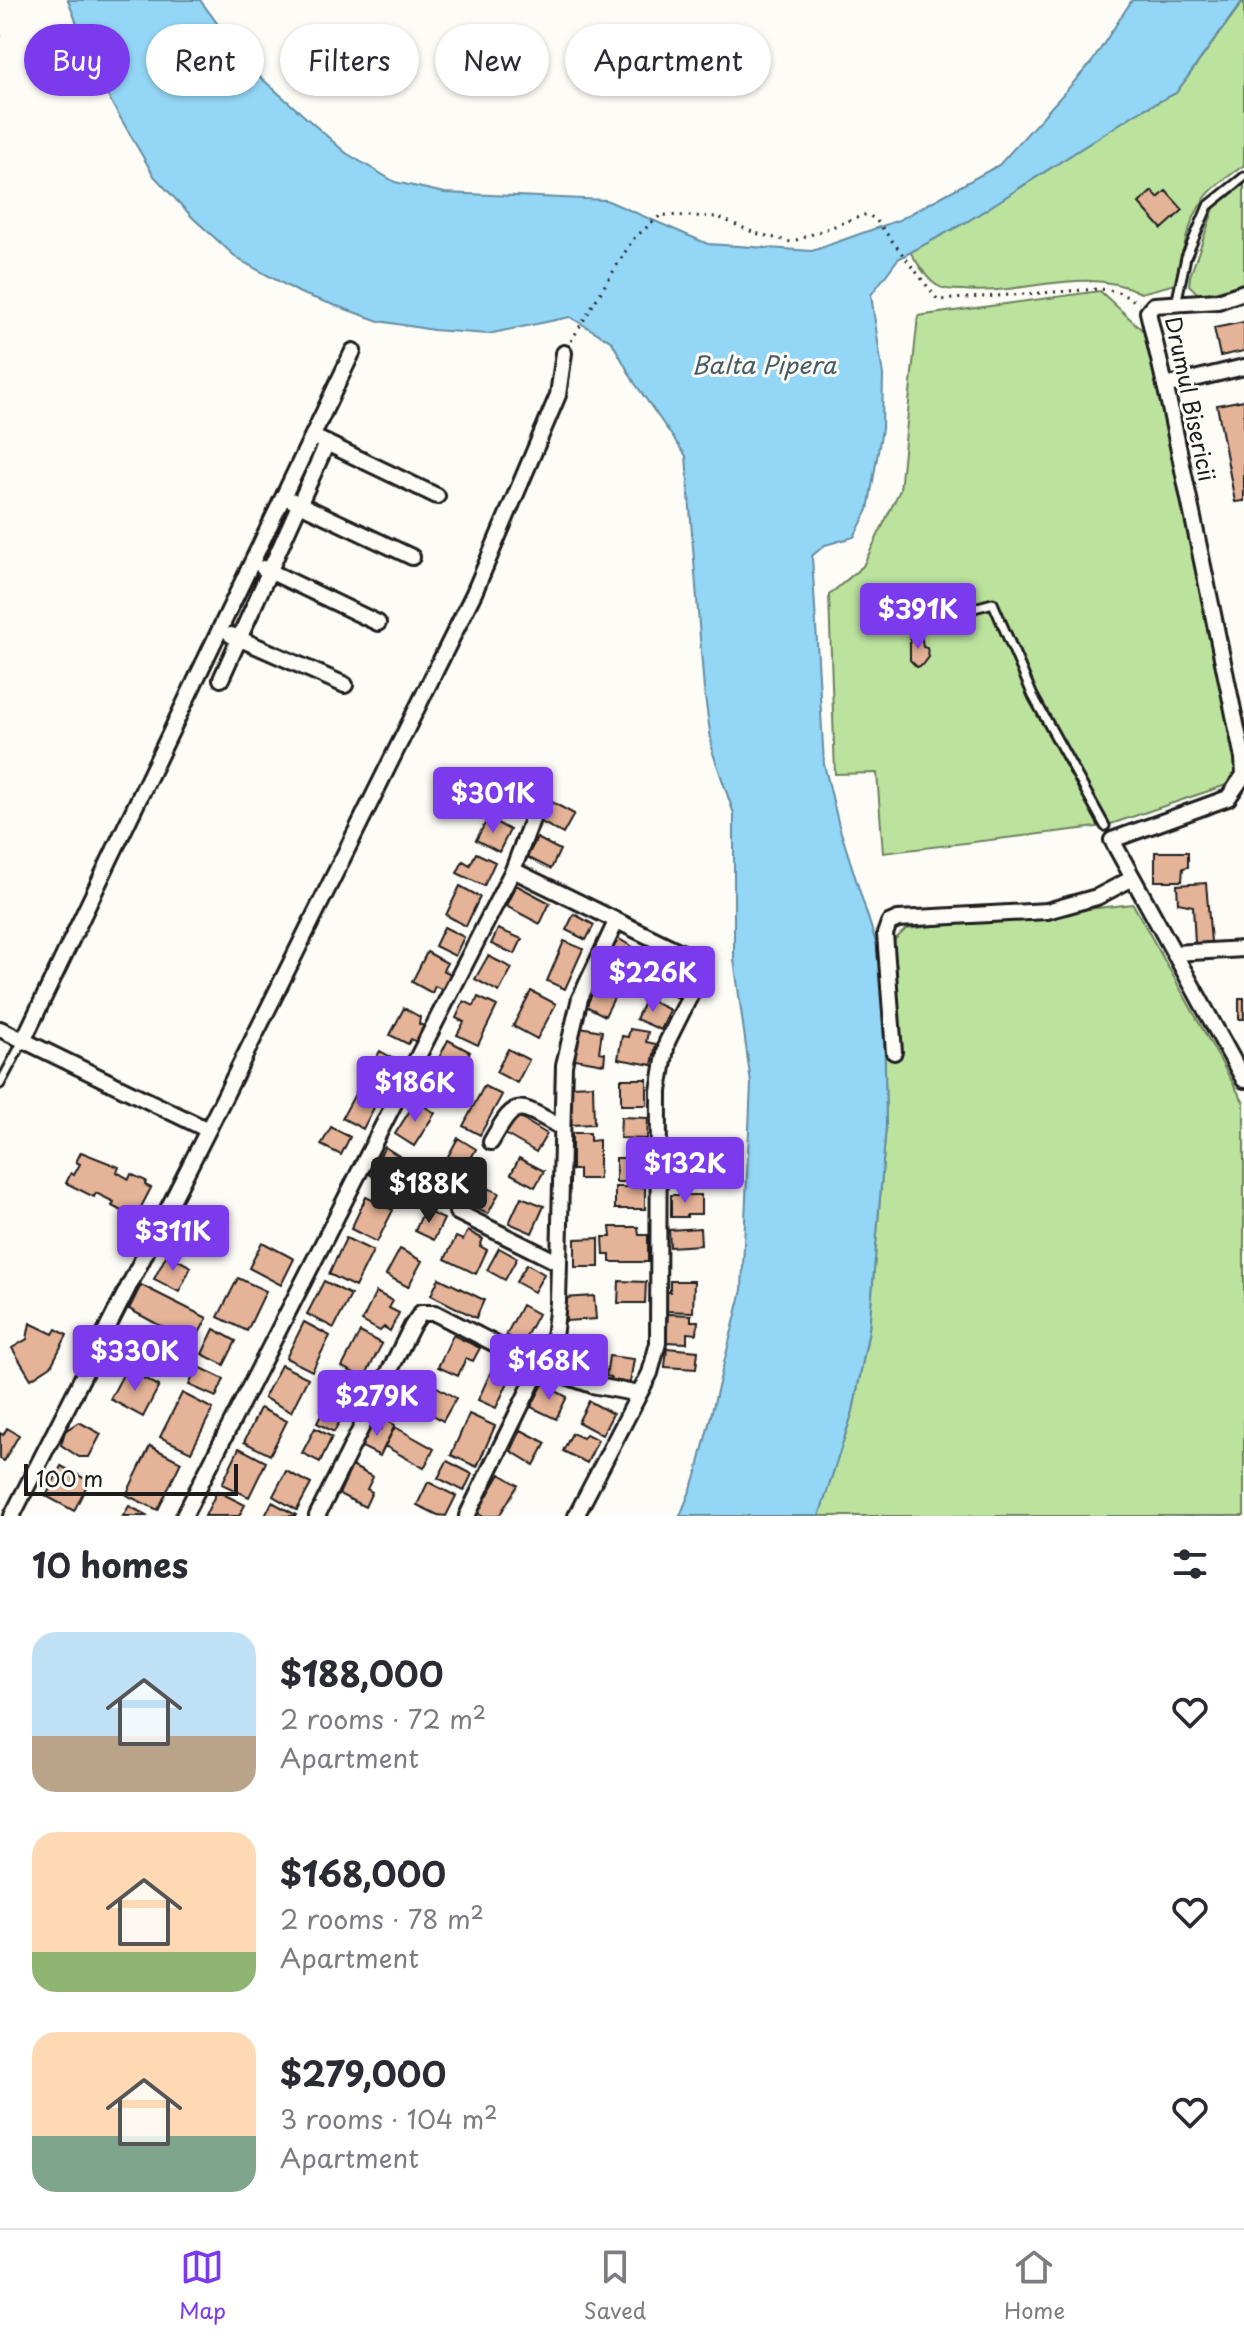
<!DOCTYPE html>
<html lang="en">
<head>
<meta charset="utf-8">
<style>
	:root { --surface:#fff; --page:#f7f7f7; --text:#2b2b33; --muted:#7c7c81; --line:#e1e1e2; --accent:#7c3aed }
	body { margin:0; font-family:"Playpen Sans",sans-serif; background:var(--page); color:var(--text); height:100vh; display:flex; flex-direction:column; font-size:30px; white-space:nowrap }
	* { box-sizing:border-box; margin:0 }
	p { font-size:26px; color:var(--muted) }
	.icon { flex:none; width:44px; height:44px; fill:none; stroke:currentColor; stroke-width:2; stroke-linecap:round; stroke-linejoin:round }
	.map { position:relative; height:1516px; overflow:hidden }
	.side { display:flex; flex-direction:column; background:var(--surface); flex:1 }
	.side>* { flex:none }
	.top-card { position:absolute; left:24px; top:24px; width:800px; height:72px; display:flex; gap:16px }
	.scale { position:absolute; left:24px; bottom:20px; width:214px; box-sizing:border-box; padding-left:8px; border:4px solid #1c1c1c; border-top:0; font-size:22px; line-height:28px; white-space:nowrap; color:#1c1c1c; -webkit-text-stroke:6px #fdfcf7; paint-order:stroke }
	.price { position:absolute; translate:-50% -68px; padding:0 18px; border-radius:8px; background:var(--accent); color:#fff; font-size:26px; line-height:52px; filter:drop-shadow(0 2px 4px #0008) }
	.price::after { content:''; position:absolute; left:50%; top:48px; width:24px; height:18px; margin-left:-12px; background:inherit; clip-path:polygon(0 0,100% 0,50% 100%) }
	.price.on { background:#222; color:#fff }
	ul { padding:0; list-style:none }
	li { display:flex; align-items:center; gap:24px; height:200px; padding:0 32px }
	li span { display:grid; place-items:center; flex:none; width:224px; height:160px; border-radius:24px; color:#555 }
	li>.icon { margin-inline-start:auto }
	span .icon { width:96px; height:96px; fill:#fffc; stroke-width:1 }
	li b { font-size:34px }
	h2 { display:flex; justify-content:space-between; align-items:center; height:96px; padding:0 32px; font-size:34px }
	.chip { padding:0 28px; border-radius:36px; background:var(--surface); box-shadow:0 2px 6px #0004; font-size:28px; line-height:72px }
	.chip.on { background:var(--accent); color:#fff }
	.tabs { display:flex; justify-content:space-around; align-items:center; height:112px; border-top:2px solid var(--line); background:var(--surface); font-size:22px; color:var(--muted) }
	.tabs a { display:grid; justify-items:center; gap:4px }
	.tabs .on { color:var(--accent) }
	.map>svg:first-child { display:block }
</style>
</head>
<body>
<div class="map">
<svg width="1244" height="1516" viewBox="0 0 1244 1516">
	<rect width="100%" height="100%" fill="#fdfcf7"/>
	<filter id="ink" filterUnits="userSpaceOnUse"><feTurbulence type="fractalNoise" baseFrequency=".0125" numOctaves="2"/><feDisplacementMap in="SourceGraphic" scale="16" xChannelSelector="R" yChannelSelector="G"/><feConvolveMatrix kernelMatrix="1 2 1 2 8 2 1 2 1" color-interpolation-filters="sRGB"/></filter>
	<g filter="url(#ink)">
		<!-- green -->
		<path fill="#bce39e" stroke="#6c805d" stroke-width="2" d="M1244,0V165C1231,175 1214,185 1205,198C1187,222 1182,255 1176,284L1141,293C1085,264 1022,296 962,290C954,290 944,290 938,286C926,279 918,263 910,252L968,221L1138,112L1176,93Z
			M1244,185V282L1239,286L1199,295L1189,285L1190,276L1215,206Z
			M1100,291L1151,338L1241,780L1105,826L883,853L877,773L835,774L829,595L863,566L900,490L918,316Z
			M1133,904L1244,1103V1516H819L853,1411L869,1330L886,1126L884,1015L880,972L897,966L892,942L906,929Z"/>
		<!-- water -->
		<path fill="#94d6f6" stroke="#648c9f" stroke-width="2" d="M68,0H200L251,69L346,153L395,182L445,193L606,200L708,244L812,251L899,220L999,165L1092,62L1132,0H1243L1176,93L1138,112L968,221L898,259L871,295L883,375L882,429L868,510L854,537L825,545L812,556L824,764L839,826L878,949L884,1015L886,1126L869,1330L853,1411L819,1516H680L696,1476L742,1290L751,1083L734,959V814L713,753L704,690L686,456L634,382L612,342L570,317L488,334L433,330L379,321L300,293L238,259L193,218L154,176L98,79Z"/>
		<!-- building -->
		<path fill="#e5b397" stroke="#1c1c1c" stroke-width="2" d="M1152,191L1158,198L1166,191L1183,210L1162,229L1139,203Z
			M1244,322V351L1220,356L1214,328Z
			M1244,400V501L1235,502L1217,405Z
			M921,634L923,647L927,648L929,657L923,665L917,667L910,660V636Z
			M504,786L528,799L519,814L496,802Z
			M552,802L574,814L563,834L541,822Z
			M488,818L510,830L499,852L476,840Z
			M537,838L560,850L551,869L527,857Z
			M1155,852H1188V867L1183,868L1182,881H1155Z
			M476,853L495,862L484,886L457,873L463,861L470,865Z
			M1206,883L1211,942L1195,944L1193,906L1178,903L1177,885Z
			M516,885L550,903L540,924L506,906Z
			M460,886L480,897L466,926L446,915Z
			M574,914L594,925L586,940L566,930Z
			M444,927L464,937L455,956L435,946Z
			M498,929L522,939L515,954L491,944Z
			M614,936L636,949L627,968L608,959L612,952L607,950Z
			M564,941L583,949L565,989L547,981Z
			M427,952L447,963L443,970L451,974L443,990L435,986L432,993L412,982Z
			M488,956L512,968L499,992L475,979Z
			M660,958L687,969L678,998L650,986Z
			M602,975L621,984L605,1016L586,1006Z
			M531,991L556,1004L537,1039L513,1026Z
			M478,997L497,1006L478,1045L457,1035L464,1022L456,1018L464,1001L474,1006Z
			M646,998L670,1010L661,1030L636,1019Z
			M1239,998H1244V1019H1239Z
			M404,1008L420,1017L419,1024L426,1027L418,1043L411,1039L408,1044L390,1035Z
			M580,1027L602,1031L599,1052L605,1053L604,1064L575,1059Z
			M630,1029L648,1032L646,1042L656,1044L652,1065L618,1059L622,1036L628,1037Z
			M448,1040L470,1052L456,1080L434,1068Z
			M508,1049L529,1060L517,1083L496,1072Z
			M380,1051L405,1065L396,1082L371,1067Z
			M621,1079H647V1105H621Z
			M361,1083L381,1094L363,1129L342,1118Z
			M593,1085L594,1124L571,1125L570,1086Z
			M484,1086L502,1095L480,1135L463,1126Z
			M416,1101L435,1113L414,1146L395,1134Z
			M516,1115L547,1134L536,1152L505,1134Z
			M621,1117L648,1118L647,1139L620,1138Z
			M331,1127L350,1137L341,1155L321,1145Z
			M572,1133H590V1141L599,1140V1179H579V1170H572Z
			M458,1138L476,1149L464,1171L446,1160Z
			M680,1145H707L708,1186L678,1187V1175H672V1157H680Z
			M385,1147L407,1161L391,1188L369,1174Z
			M81,1152L119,1167L117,1172L129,1179L131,1174L146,1181L145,1185L151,1188L140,1209L145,1211L141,1221L112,1206L114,1202L96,1193L94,1197L66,1183L71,1173L74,1175L80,1164L76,1162Z
			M519,1158L544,1171L535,1187L511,1174Z
			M616,1158H646V1182H616Z
			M438,1179L461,1191L452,1208L429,1197Z
			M476,1183L499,1193L488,1214L466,1204Z
			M615,1187H645V1209H615Z
			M671,1195H701V1214H687V1217H671Z
			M366,1197L393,1210L377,1242L351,1229Z
			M521,1197L544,1206L532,1233L509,1223Z
			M424,1210L444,1219L434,1240L415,1231Z
			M610,1227H638L639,1235H648V1262H610V1255H604L603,1237H611Z
			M700,1228L701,1245L670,1247L669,1230Z
			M468,1231L483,1239L480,1246L487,1250L476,1274L445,1259L456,1237L463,1240Z
			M346,1238L373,1251L355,1287L329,1274Z
			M599,1238V1267H575V1239Z
			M262,1242L294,1259L281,1285L249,1268Z
			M499,1248L517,1258L505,1280L487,1270Z
			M400,1249L422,1261L408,1287L386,1275Z
			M167,1254L191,1267L179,1292L154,1279Z
			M527,1264L544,1274L534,1292L516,1282Z
			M238,1278L266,1291L247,1331L218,1317Z
			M439,1278L484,1300L476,1318L431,1295Z
			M324,1281L351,1295L334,1328L307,1314Z
			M619,1281L646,1282L645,1303H618Z
			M670,1281H694L693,1312L665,1311L666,1292H670Z
			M141,1285L207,1318L178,1374L155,1361L170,1331L129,1309Z
			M376,1292L393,1301L389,1308L399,1313L390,1331L384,1327L380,1331L362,1321Z
			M594,1296L596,1319L566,1321L564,1298Z
			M522,1305L538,1314L522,1344L506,1335Z
			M668,1314L691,1315V1321H698L697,1334L687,1333V1343L666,1342Z
			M304,1322L330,1336L312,1371L286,1358Z
			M30,1323L53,1334L56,1329L67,1335L51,1366L31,1379L12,1348L27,1339Z
			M214,1329L236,1341L224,1365L202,1354Z
			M360,1332L382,1344L364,1378L342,1367Z
			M453,1335L480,1348L473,1361L466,1358L458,1376L438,1367Z
			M570,1335L586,1342L582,1352L588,1354L582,1370L560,1360Z
			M667,1348L698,1351L696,1369L665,1367Z
			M609,1356L634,1359L630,1383L611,1380V1377L606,1376Z
			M281,1365L308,1378L291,1412L264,1398Z
			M197,1366L224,1379L216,1397L189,1385Z
			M126,1369L159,1386L143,1417L110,1399Z
			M492,1369L510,1378L496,1408L478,1400Z
			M410,1375L427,1384L415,1409L409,1406L407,1412L389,1403L398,1387L403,1389Z
			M342,1378L360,1387L350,1405L332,1396Z
			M543,1384L567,1397L556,1419L531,1407Z
			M437,1387L456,1398L443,1421L419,1406L426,1393L432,1396Z
			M182,1393L213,1409L191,1452L160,1437Z
			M329,1399L347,1408L334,1432L317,1423Z
			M589,1401L613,1414L602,1435L578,1422Z
			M260,1408L287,1421L270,1455L244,1442Z
			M469,1414L495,1426L477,1467L451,1455Z
			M386,1420L395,1425L380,1456L360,1446L371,1424L381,1429Z
			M79,1422L101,1434L89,1457H79L61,1445L65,1431Z
			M395,1427L434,1449L424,1468L385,1446Z
			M7,1428L19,1435L4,1461L0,1459V1433L3,1435Z
			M315,1428L332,1437L320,1462L302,1453Z
			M521,1430L546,1443L534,1465L511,1451Z
			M572,1433L583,1438L586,1434L598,1440L587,1463L563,1451Z
			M150,1446L181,1462L158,1510L126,1495Z
			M239,1448L266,1462L249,1497L222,1484Z
			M447,1461L472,1474L464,1491L438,1478Z
			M61,1466L89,1481L74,1511L46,1496Z
			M352,1466L373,1477L367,1489L372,1492L365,1507L339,1494Z
			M286,1471L311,1484L297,1510L273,1496Z
			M500,1474L518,1485L499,1516H482L477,1513Z
			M428,1482L456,1496L446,1516L438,1515L417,1505Z
			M217,1491L245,1505L239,1516H205Z
			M272,1502L296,1515L295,1516H265Z
			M129,1506L148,1516H123Z"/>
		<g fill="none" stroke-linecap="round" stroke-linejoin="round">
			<defs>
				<path id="service" d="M1176,304L1186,257L1208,206L1244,177
					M936,618L993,603L1033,696L1105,826
					M0,1084L23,1041"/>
				<path id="minor" d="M1244,292L1218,301L1154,305L1148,312L1168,398L1243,758L1244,775L1228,798L1112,840L1244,1080
					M1165,386L1244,367
					M320,440L437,496
					M291,500L412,557
					M263,568L378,623
					M231,635L345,685
					M221,679L327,443
					M513,870L695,959L702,972L667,1042L659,1091L658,1343L650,1373L576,1516
					M1174,953L1244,949
					M0,1029L208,1130
					M23,1041L353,351
					M894,1052L885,934L889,923L898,919L1047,911L1097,897L1133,878
					M491,1142C517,1096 517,1104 561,1127
					M457,1212L557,1262
					M12,1516L208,1130L474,593L558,395L564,353
					M184,1516L513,870L537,806
					M317,1516L412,1326L421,1313H435L540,1367L592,1385L639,1394
					M467,1516L554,1338L558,1302L564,1065L580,998L616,922"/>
			</defs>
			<!-- service casing -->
			<use href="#service" stroke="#1c1c1c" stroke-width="13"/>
			<!-- minor casing -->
			<use href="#minor" stroke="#1c1c1c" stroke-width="20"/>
			<!-- path -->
			<path stroke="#1c1c1c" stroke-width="3" stroke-dasharray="2 6" stroke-linecap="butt" d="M0,35V42
				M571,341L633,239L661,215L718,217L755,233L791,242L867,214L876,220L938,300L1099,289L1116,291L1139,303"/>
			<!-- service -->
			<use href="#service" stroke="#fdfcf7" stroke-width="7"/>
			<!-- minor -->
			<use href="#minor" stroke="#fdfcf7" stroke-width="14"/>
		</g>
	</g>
	<g text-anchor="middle" stroke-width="6" stroke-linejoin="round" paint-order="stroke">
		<!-- street labels -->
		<g font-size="22" fill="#1c1c1c" stroke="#fdfcf7">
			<text transform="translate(1190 399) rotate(78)" y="8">Drumul Bisericii</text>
		</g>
		<!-- water labels -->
		<g font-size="24" font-style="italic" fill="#465d68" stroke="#fdfcf7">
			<text x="764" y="374">Balta Pipera</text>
		</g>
	</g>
</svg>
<div class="scale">100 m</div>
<b class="price" style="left:918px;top:651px">$391K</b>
<b class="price" style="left:493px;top:835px">$301K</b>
<b class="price" style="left:653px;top:1014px">$226K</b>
<b class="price" style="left:415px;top:1124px">$186K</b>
<b class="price" style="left:685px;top:1205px">$132K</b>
<b class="price on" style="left:429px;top:1225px">$188K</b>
<b class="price" style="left:173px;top:1273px">$311K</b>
<b class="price" style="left:135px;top:1393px">$330K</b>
<b class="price" style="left:549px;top:1402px">$168K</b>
<b class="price" style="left:377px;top:1438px">$279K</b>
<div class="top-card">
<a class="chip on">Buy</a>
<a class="chip">Rent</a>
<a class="chip">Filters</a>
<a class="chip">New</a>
<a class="chip">Apartment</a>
</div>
</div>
<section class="side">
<h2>10 homes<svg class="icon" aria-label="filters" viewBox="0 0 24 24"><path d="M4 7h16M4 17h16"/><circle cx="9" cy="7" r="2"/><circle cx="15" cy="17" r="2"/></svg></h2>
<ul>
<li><span style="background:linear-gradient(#bfe0f5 65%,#b9a48a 0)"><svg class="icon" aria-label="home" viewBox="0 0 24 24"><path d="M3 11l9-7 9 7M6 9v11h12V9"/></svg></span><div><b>$188,000</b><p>2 rooms · 72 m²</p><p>Apartment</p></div><svg class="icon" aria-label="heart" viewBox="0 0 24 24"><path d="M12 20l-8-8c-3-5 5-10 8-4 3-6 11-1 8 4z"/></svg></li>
<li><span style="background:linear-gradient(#ffd9b3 75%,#8fb573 0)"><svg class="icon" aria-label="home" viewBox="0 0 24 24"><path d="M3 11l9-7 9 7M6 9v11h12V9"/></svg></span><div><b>$168,000</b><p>2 rooms · 78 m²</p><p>Apartment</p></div><svg class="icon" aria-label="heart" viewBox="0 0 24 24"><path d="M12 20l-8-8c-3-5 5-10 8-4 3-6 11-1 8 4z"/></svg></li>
<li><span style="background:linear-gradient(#ffd9b3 65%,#7fa58c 0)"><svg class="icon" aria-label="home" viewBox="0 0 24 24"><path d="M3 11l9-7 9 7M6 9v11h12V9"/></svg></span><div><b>$279,000</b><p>3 rooms · 104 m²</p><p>Apartment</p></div><svg class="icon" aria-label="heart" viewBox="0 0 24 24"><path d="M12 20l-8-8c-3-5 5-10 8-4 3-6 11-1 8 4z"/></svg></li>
</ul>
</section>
<nav class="tabs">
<a class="on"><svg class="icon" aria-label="map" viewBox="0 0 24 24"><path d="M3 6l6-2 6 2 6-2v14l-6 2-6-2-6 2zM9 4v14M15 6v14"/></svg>Map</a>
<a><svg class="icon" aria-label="saved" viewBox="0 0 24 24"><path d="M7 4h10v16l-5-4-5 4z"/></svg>Saved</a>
<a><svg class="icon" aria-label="home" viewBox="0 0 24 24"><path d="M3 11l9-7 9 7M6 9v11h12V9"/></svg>Home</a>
</nav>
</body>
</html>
